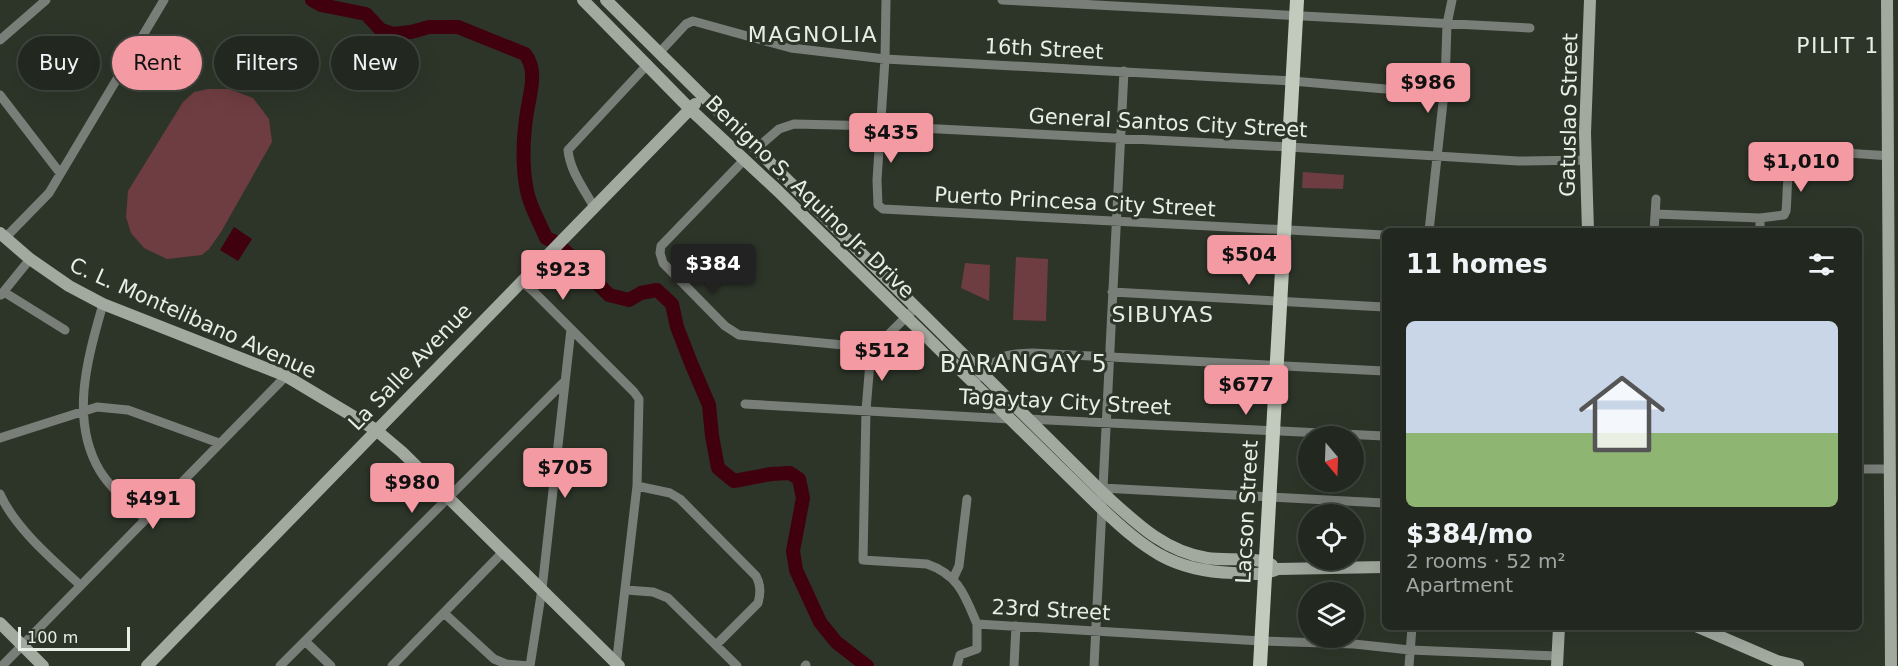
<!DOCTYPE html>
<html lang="en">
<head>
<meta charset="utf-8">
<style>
	:root { --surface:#22281f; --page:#2a3028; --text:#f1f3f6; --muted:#a2a6a4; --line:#3f443d; --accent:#f49aa2 }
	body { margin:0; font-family:"DejaVu Sans",sans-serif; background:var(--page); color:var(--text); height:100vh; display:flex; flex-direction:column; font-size:22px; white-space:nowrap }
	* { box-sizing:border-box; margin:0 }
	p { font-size:20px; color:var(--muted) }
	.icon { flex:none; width:33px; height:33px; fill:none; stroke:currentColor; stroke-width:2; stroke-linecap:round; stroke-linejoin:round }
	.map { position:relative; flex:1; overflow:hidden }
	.panel { position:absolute; left:1382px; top:228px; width:480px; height:402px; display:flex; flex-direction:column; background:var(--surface); border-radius:9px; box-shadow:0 6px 24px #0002,0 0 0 2px var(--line) }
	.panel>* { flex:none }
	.banner { position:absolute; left:18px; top:36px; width:570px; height:54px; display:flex; gap:12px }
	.needle { width:39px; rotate:161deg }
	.controls { position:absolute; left:1298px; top:426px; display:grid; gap:12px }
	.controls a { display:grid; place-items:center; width:66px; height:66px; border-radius:50%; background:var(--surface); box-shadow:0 6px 24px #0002,0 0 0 2px var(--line); font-size:30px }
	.scale { position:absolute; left:18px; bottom:15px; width:112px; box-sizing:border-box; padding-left:6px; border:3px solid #e8eee6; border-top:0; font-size:16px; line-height:21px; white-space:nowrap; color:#e8eee6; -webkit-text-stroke:4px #2d3529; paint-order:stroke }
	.price { position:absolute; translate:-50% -51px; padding:0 14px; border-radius:6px; background:var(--accent); color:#111; font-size:20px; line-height:39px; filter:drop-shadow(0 2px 3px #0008) }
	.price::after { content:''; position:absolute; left:50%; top:36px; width:18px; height:14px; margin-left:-9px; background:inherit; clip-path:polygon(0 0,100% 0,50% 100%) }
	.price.current { background:#222; color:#fff }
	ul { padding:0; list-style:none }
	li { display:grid; align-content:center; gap:12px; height:318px; padding:0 24px }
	li span { display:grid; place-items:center; height:186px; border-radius:9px; color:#555 }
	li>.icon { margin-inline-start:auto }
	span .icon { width:108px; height:108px; fill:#fffc; stroke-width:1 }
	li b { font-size:26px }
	h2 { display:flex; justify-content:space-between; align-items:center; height:72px; padding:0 24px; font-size:26px }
	.pill { padding:0 21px; border-radius:27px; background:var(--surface); box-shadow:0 6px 24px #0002,0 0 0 2px var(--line); font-size:21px; line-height:54px }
	.pill.current { background:var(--accent); color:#111 }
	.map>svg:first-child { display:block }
</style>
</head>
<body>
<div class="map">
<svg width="1898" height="666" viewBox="0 0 1898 666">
	<rect width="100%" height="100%" fill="#2d3529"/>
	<!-- green -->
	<path fill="#6e3d41" d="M208,89H229L253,98L269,119L272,142L221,232L209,249L202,255L167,259L144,248L131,233L126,217L128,191L183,102L194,92Z
		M1303,172L1344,175L1343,189L1302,188Z
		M1016,257L1048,259L1046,321L1013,320Z
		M965,263L990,265L989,301L961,288Z"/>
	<!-- water -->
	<path fill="#40000e" d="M234,227L252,239L238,261L220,250Z"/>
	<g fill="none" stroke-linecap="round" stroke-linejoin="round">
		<!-- river -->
		<path stroke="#40000e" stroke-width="14" d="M312,0L321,5L366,14L381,30L393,34L411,32L429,27H458L525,54C538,70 530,93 527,112C523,137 522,166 527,191C530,207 540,223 546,238L553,241
			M560,246L609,295L629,300L641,293L657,290L672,304L677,327L691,363L709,405L712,436L718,468L734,481L771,474L790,473L799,479L803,498L793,551L796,570L820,622L836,642L867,666"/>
		<!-- street -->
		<path stroke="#7a7e78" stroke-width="9" d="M886,0L885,59L877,180L878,205L883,209L1384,235
			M1002,0L1530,28
			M0,40L46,0
			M659,53L686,24L693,21L791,48L885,59L1292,81L1444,94
			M0,95L60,173
			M756,149L779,129L794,124L880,126L1289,147L1518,161L1586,160
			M745,159L661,246L660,253L663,263L725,326L739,335L875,348
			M594,207C584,189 570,171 568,150L648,64
			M1655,214L1760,218L1784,215L1786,211C1788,195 1785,172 1795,160C1806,147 1870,155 1888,156
			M1760,218V231
			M1429,231L1445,84L1447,24L1452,0
			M1654,231L1656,199
			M5,238L49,193L164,0
			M521,281L534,292L634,392L639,399L637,486L616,666
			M4,292L65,330
			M1112,292L1384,307
			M1,295L30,259
			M103,304C88,357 69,419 100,471C111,489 130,504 145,519
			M916,307L875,348L870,362L866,410L863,560L927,564C959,575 965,596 977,624L1261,641L1354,644L1410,650L1557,656
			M979,377C1001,356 1001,354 1032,353L1384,371
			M745,404L1010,419
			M1027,419L1384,436
			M0,438L97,407L128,410L219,443
			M1858,469H1889
			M637,486L670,493L680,499L756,576C761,585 761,593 758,603L716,645
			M1102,488L1384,503
			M0,494C15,528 53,560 80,585
			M953,579L959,566L967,499
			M626,590L653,592L668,598L737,666
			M444,613L494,659L506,664L530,666
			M305,641L331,666
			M2,666L286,376
			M280,666L565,381
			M392,666L503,552
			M530,666L542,589L571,329
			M805,666L806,665
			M957,666L960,655L977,649V624
			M1014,666L1016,626
			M1094,666L1124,71
			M1409,666L1412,627"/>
		<!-- secondary -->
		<path stroke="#a2a99f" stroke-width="12" d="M583,0L690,109L778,191L1101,508C1145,549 1171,571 1233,573C1251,574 1261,576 1278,569L1384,567
			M606,0L1102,492C1134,521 1163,551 1207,558C1225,561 1259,556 1272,565
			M1887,0L1891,666
			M1588,231L1585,133L1590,0
			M0,233L30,259L69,286L103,304L286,376L376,430L402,452L619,666
			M0,623L43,666
			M1698,627L1777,661L1798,666
			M147,666L695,104
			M1557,666L1559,627"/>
		<!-- primary -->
		<path stroke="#c1cabd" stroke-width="14" d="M1260,666L1297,0"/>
	</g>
	<g text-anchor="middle" stroke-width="6" stroke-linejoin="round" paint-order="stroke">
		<!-- street labels -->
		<g font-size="21" fill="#e8eee6" stroke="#2d3529">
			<text transform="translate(1044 49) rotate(3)" y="7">16th Street</text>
			<text transform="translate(1569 115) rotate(-89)" y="7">Gatuslao Street</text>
			<text transform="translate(1168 123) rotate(3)" y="7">General Santos City Street</text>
			<text transform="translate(810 197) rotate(44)" y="7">Benigno S. Aquino Jr. Drive</text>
			<text transform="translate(1075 202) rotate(3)" y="7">Puerto Princesa City Street</text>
			<text transform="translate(193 318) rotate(24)" y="7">C. L. Montelibano Avenue</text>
			<text transform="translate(410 367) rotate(-46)" y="7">La Salle Avenue</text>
			<text transform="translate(1065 402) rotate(3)" y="7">Tagaytay City Street</text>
			<text transform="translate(1247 512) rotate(-87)" y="7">Lacson Street</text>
			<text transform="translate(1051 610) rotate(3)" y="7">23rd Street</text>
		</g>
		<!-- neighbourhood labels -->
		<g font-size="22" letter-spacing="1.5" fill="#e8eee6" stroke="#2d3529">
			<text x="813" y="42">MAGNOLIA</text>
			<text x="1838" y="53">PILIT 1</text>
			<text x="1163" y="322">SIBUYAS</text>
		</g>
		<!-- quarter labels -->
		<g font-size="24" letter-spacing="1.5" fill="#e8eee6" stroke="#2d3529">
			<text x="1024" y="372">BARANGAY 5</text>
		</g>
	</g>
</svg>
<div class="controls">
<a><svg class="needle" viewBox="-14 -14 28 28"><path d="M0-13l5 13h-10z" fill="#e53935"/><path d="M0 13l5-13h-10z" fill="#a2a6a4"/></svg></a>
<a><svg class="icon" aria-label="locate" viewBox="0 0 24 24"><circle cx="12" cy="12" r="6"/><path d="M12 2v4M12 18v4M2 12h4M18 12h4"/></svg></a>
<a><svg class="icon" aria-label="layers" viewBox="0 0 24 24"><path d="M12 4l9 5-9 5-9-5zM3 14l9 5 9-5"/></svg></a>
</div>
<div class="scale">100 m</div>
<b class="price" style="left:1428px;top:114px">$986</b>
<b class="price" style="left:891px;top:164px">$435</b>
<b class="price" style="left:1801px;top:193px">$1,010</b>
<b class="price" style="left:1249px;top:286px">$504</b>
<b class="price current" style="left:713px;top:295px">$384</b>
<b class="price" style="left:563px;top:301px">$923</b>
<b class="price" style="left:882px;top:382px">$512</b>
<b class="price" style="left:1246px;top:416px">$677</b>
<b class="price" style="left:565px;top:499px">$705</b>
<b class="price" style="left:412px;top:514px">$980</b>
<b class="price" style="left:153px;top:530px">$491</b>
<div class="banner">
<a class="pill">Buy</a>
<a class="pill current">Rent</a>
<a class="pill">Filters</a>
<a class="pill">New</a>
</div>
<section class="panel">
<h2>11 homes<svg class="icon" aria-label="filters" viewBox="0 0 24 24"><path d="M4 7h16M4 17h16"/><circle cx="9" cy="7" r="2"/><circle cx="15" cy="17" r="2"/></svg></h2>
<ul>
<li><span style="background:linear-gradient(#c9d6e8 60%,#8fb573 0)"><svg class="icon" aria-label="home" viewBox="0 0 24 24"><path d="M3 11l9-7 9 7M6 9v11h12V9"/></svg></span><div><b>$384/mo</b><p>2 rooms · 52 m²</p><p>Apartment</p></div></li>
</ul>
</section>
</div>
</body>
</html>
